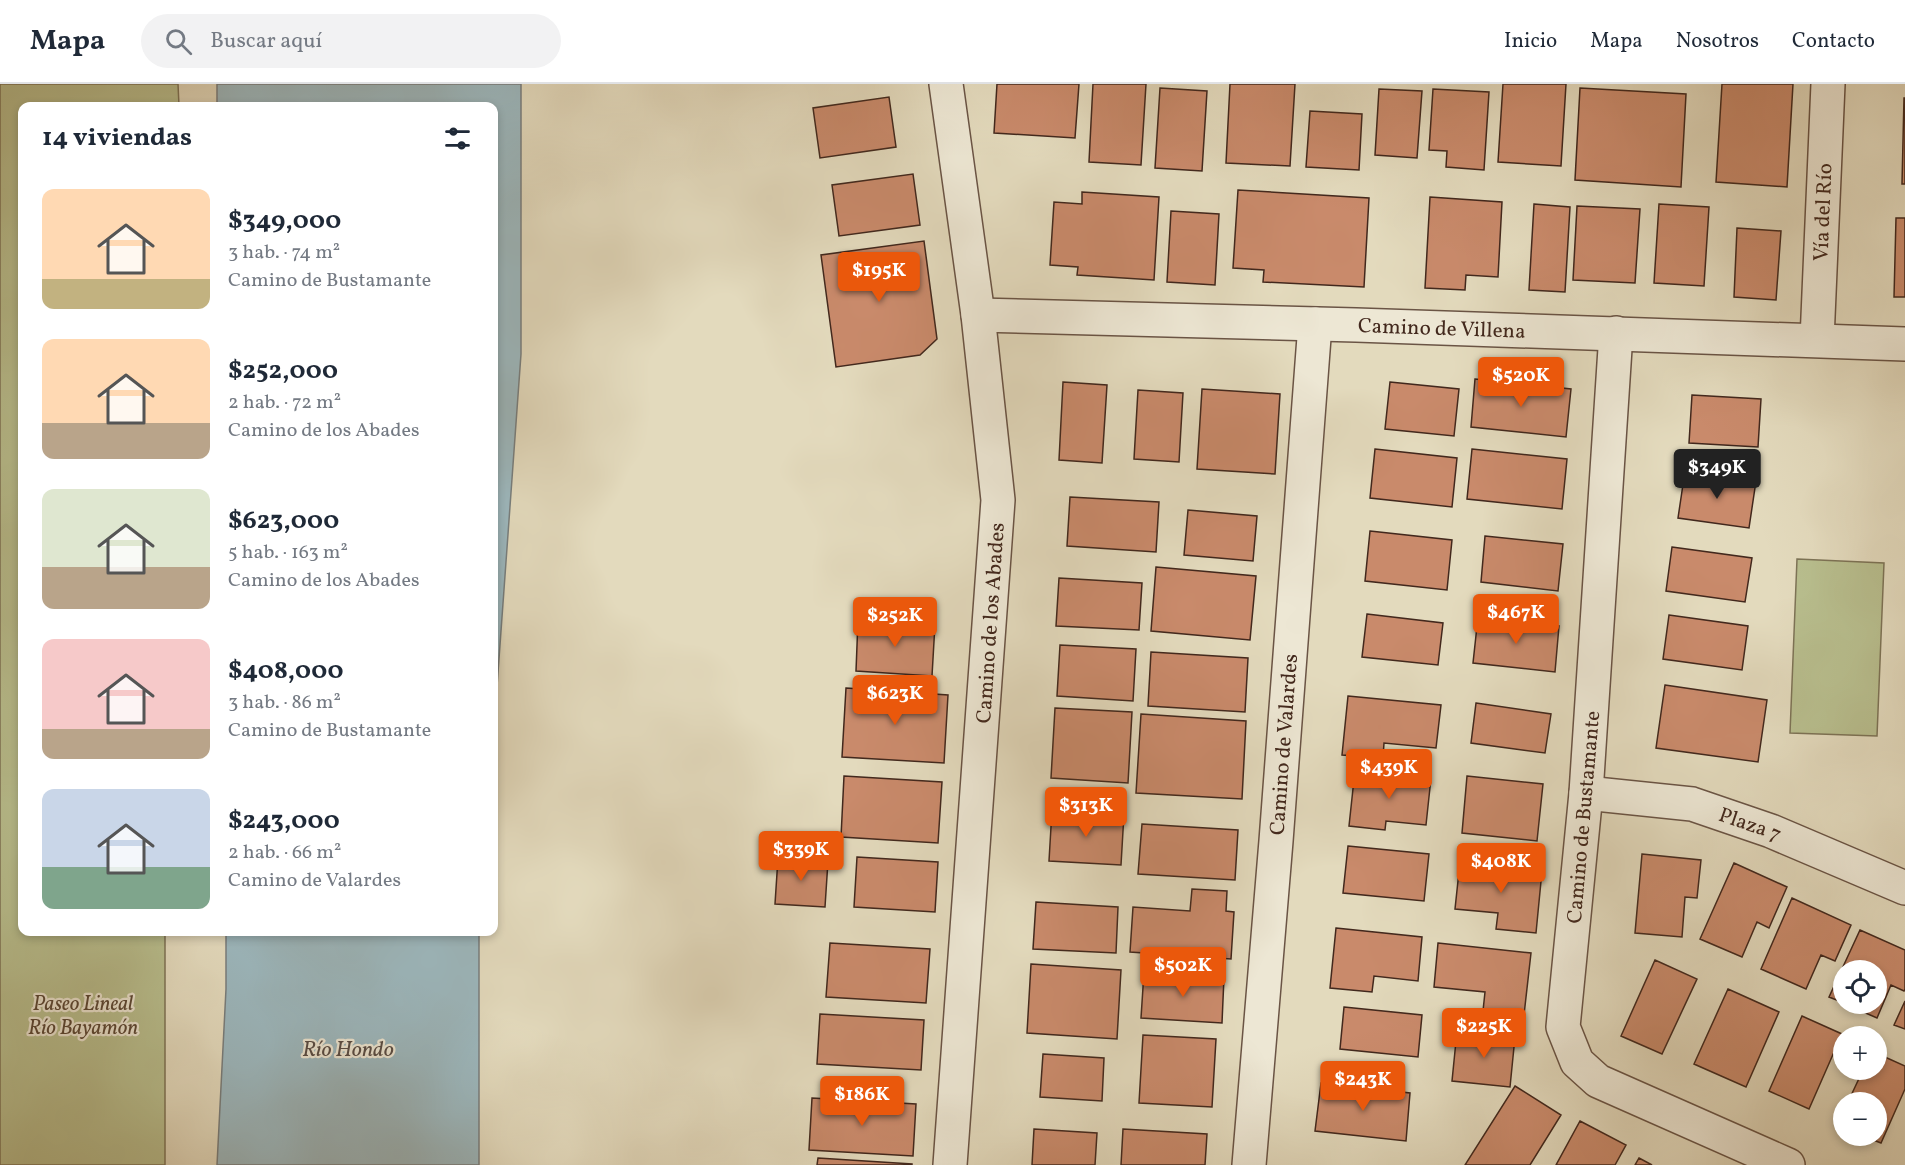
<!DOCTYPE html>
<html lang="es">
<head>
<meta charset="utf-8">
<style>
	:root { --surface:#fff; --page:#f2f2f3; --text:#1f2937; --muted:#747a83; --line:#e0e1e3; --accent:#ea580c }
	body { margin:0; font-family:Vollkorn,serif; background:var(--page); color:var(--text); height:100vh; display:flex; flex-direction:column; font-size:22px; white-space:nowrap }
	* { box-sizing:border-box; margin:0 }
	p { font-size:20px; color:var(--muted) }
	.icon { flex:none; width:33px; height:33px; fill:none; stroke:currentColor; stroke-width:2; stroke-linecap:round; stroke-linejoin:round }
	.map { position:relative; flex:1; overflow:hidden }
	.sheet { position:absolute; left:18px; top:18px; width:480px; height:834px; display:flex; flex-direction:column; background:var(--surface); border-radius:12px; box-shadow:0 3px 9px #0003 }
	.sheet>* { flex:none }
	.controls { position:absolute; left:1833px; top:876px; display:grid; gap:12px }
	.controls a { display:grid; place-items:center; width:54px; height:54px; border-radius:50%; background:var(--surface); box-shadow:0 3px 9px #0003; font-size:30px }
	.price { position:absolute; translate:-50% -51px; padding:0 14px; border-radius:6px; background:var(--accent); color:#fff; font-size:20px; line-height:39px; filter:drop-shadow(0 2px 3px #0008) }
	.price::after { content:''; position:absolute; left:50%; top:36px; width:18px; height:14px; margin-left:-9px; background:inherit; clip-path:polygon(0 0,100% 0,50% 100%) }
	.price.on { background:#222; color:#fff }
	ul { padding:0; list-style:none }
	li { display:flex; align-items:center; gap:18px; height:150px; padding:0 24px }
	li span { display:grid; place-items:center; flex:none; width:168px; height:120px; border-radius:12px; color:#555 }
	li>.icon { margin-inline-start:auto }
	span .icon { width:72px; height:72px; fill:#fffc; stroke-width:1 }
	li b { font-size:26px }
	h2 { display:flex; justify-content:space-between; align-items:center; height:72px; padding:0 24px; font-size:26px }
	header { display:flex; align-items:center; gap:36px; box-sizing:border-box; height:84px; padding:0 30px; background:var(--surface); border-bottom:2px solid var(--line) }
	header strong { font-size:28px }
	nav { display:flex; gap:33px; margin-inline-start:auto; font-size:21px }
	.search { width:420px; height:54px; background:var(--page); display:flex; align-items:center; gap:15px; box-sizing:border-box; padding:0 21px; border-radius:33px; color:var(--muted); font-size:22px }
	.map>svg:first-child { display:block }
</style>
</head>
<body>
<header>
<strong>Mapa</strong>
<div class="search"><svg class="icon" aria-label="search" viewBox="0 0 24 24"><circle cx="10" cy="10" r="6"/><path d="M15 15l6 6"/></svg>Buscar aquí</div>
<nav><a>Inicio</a><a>Mapa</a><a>Nosotros</a><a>Contacto</a></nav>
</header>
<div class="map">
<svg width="1905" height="1081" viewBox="0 0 1905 1081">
	<rect width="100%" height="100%" fill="#e3dabd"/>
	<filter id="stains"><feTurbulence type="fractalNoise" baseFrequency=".00333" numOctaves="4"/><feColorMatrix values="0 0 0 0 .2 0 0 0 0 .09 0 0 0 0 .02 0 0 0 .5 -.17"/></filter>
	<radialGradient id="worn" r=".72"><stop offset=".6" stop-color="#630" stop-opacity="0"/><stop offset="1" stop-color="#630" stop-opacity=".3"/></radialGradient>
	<!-- green -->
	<path fill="#b8be8e" stroke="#7d7356" stroke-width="1.5" d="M0,0H178L179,22H22V848H165V1081H0Z
		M1797,475L1884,479L1877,652L1790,649Z"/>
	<!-- water -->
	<path fill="#9cb7bd" stroke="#787e7d" stroke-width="1.5" d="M217,0H521V270L494,644V22H217Z
		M226,848H479V1081H217L226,905Z"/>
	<!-- building -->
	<path fill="#c98a6b" stroke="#42281d" stroke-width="1.5" d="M997,0H1079L1075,54L994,49Z
		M1093,0H1146L1141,81L1089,78Z
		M1230,0H1295L1290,82L1226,79Z
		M1503,0H1566L1561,82L1498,78Z
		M1722,0H1793L1787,103L1716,98Z
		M1160,4L1207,7L1202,87L1155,84Z
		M1580,4L1686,10L1681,103L1575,96Z
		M1379,5L1422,7L1417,74L1375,71Z
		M1433,5L1489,8L1484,86L1446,83L1447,67L1429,66Z
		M889,13L896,63L820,74L813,24Z
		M1904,14H1905V100H1902Z
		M1310,27L1362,30L1359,86L1306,83Z
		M913,90L920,141L839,152L832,101Z
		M1238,106L1369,114L1364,203L1263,198L1264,186L1233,184Z
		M1082,108L1159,113L1154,196L1077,191L1078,183L1050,181L1054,118L1082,120Z
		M1430,113L1502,118L1498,193L1466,191L1465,206L1425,204Z
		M1534,120L1570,123L1565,208L1529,206Z
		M1659,120L1709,123L1704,202L1654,199Z
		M1577,122L1640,125L1635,199L1573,196Z
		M1171,127L1219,130L1215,201L1167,198Z
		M1896,134H1905V213H1894Z
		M1737,144L1781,147L1776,216L1734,213Z
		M924,157L937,255L920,271L836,283L821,171Z
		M1475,295L1571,305L1566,353L1471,343Z
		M1063,298L1107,301L1102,379L1059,376Z
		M1390,298L1459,305L1454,352L1385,345Z
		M1202,305L1280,310L1275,390L1197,385Z
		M1138,306L1183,309L1179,378L1134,375Z
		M1692,311L1761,315L1758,363L1689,359Z
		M1375,365L1457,374L1452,423L1370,414Z
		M1472,365L1567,375L1562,425L1467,415Z
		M1685,387L1756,397L1749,444L1678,434Z
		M1070,413L1159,418L1156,468L1067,462Z
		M1188,426L1257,432L1253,477L1184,471Z
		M1370,447L1452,456L1447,506L1365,497Z
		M1485,452L1563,460L1558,507L1481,498Z
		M1672,463L1752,474L1745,518L1666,507Z
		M1156,483L1256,492L1250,556L1151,547Z
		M1059,494L1142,499L1139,546L1056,542Z
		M1367,530L1443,539L1438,581L1362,573Z
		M1669,531L1748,542L1742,586L1663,575Z
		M1478,533L1559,542L1555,588L1473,579Z
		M858,536L935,540L932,592L856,587Z
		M1060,561L1136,565L1133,617L1057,612Z
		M1151,568L1248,574L1245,628L1148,622Z
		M1665,601L1767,616L1758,678L1656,664Z
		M846,604L948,611L944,679L842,673Z
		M1348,612L1441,621L1436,664L1384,659L1383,674L1342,671Z
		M1476,619L1551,630L1545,669L1471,659Z
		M1055,624L1132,628L1128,699L1051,694Z
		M1141,630L1246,637L1242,715L1136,709Z
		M1355,686L1431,694L1426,741L1386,737L1385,746L1349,742Z
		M844,692L942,698L938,759L841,753Z
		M1467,692L1543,700L1537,757L1462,749Z
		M1052,726L1124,730L1121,781L1049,777Z
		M1142,740L1238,746L1235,796L1138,790Z
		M1348,762L1429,770L1424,817L1343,809Z
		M1642,770L1701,776L1697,814L1685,813L1682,853L1635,849Z
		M857,773L938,778L935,828L854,823Z
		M778,774L828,777L825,823L775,820Z
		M1460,778L1542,787L1536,849L1496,845L1498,829L1455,825Z
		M1734,779L1787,803L1769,844L1757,838L1742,873L1700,855Z
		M1192,805L1227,807L1226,827L1234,828L1231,875L1130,868L1133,823L1190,827Z
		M1792,814L1851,841L1835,877L1821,871L1806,905L1761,885Z
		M1036,818L1118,823L1116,869L1033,865Z
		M1336,844L1422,853L1418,897L1374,892L1372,908L1330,904Z
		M1860,846L1905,866V905L1904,907L1891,901L1877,934L1845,920H1876V886H1844V919L1829,913Z
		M830,859L930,865L926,919L826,913Z
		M1438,859L1531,869L1524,931L1483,927L1485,908L1434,903Z
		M1655,876L1697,895L1662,970L1621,952Z
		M1031,880L1121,886L1117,955L1027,949Z
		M1144,888L1224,893L1222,939L1141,934Z
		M1728,905L1779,928L1746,1003L1694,980Z
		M1905,917V945L1894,941Z
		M1344,923L1422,931L1418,973L1340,965Z
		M820,930L924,936L921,986L817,980Z
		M1802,932L1842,950L1809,1025L1769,1007Z
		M1457,947L1515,953L1510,1003L1452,997Z
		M1143,951L1216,955L1212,1023L1139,1019Z
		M1876,969L1905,982V1005L1881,1059L1863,1052H1876V1018H1848L1863,986H1876Z
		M1043,970L1104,974L1102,1017L1040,1013Z
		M1321,999L1410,1009L1406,1057L1315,1047Z
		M1515,1002L1561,1031L1530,1081H1465Z
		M812,1014L916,1020L913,1072L809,1066Z
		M1844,1029V1043L1838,1040Z
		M1580,1037L1626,1061L1615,1081H1556Z
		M1034,1045L1097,1049L1095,1081H1032Z
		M1123,1045L1207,1050L1205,1081H1121Z
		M818,1074L912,1080V1081H817Z
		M1639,1074L1652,1081H1635Z"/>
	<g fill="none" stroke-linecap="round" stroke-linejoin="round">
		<defs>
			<g id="minor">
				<path d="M946,0L978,231L998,416L950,1081"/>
				<path id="s1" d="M978,231L1356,241L1905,260"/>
				<path d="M1616,249L1586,709L1563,943L1577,978L1598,997L1788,1081"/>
				<path id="s2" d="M1817,256L1828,0"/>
				<path id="s3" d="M1586,709L1692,720L1771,747L1905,804"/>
				<path id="s4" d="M1249,1081L1276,757L1315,240"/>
			</g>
		</defs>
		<!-- minor casing -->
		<use href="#minor" stroke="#6a5445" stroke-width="36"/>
		<!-- minor -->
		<use href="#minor" stroke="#ede7d4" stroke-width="33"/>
	</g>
	<g text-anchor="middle" stroke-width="4.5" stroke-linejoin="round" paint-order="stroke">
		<!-- street labels -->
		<g font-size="21" fill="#42281d" stroke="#ede7d4">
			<text dy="7" stroke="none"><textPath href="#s2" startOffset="128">Vía del Río</textPath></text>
			<text dy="7" stroke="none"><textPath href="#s1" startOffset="464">Camino de Villena</textPath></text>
			<text transform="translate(990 539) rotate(-86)" y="7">Camino de los Abades</text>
			<text dy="7" stroke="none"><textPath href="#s4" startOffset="422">Camino de Valardes</textPath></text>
			<text transform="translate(1583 733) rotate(-85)" y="7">Camino de Bustamante</text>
			<text dy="7" stroke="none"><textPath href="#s3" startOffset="168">Plaza 7</textPath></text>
		</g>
		<!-- park labels -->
		<g font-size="21" font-style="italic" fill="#5a4634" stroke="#ede7d4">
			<text x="83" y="926">Paseo Lineal<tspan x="83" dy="24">Río Bayamón</tspan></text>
		</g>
		<!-- water labels -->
		<g font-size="22" font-style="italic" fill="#584c45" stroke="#ede7d4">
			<text x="348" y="972">Río Hondo</text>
		</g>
	</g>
	<rect width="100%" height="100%" filter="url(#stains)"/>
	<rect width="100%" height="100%" fill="url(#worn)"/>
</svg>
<div class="controls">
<a><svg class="icon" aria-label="locate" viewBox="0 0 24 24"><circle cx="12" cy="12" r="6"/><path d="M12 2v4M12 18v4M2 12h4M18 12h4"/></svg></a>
<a>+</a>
<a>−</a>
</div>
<b class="price" style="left:879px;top:219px">$195K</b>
<b class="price" style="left:1521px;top:324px">$520K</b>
<b class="price on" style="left:1717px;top:416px">$349K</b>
<b class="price" style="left:1516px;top:561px">$467K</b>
<b class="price" style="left:895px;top:564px">$252K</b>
<b class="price" style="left:895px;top:642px">$623K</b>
<b class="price" style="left:1389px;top:716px">$439K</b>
<b class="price" style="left:1086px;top:754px">$313K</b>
<b class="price" style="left:801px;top:798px">$339K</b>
<b class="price" style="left:1501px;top:810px">$408K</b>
<b class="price" style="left:1183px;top:914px">$502K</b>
<b class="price" style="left:1484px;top:975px">$225K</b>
<b class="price" style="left:1363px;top:1028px">$243K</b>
<b class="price" style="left:862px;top:1043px">$186K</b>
<section class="sheet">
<h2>14 viviendas<svg class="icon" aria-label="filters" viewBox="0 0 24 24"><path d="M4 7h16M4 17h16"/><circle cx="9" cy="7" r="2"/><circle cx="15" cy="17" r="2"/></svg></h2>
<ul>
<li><span style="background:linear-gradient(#ffd9b3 75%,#c2b280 0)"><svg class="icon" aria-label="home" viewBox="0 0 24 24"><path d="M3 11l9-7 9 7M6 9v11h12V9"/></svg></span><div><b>$349,000</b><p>3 hab. · 74 m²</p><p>Camino de Bustamante</p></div></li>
<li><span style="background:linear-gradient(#ffd9b3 70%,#b9a48a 0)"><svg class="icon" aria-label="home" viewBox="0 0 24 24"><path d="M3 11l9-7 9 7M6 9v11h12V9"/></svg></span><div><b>$252,000</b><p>2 hab. · 72 m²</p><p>Camino de los Abades</p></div></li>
<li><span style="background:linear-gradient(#dfe7d0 65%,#b9a48a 0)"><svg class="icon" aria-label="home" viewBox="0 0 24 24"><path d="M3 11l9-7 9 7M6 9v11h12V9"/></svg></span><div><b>$623,000</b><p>5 hab. · 163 m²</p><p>Camino de los Abades</p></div></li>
<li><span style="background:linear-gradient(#f6c9c9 75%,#b9a48a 0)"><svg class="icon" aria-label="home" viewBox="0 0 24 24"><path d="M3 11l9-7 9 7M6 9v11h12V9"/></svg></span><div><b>$408,000</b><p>3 hab. · 86 m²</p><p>Camino de Bustamante</p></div></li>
<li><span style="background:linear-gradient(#c9d6e8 65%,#7fa58c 0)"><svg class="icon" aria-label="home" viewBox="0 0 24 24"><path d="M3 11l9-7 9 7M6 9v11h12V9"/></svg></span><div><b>$243,000</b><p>2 hab. · 66 m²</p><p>Camino de Valardes</p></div></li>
</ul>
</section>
</div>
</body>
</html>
